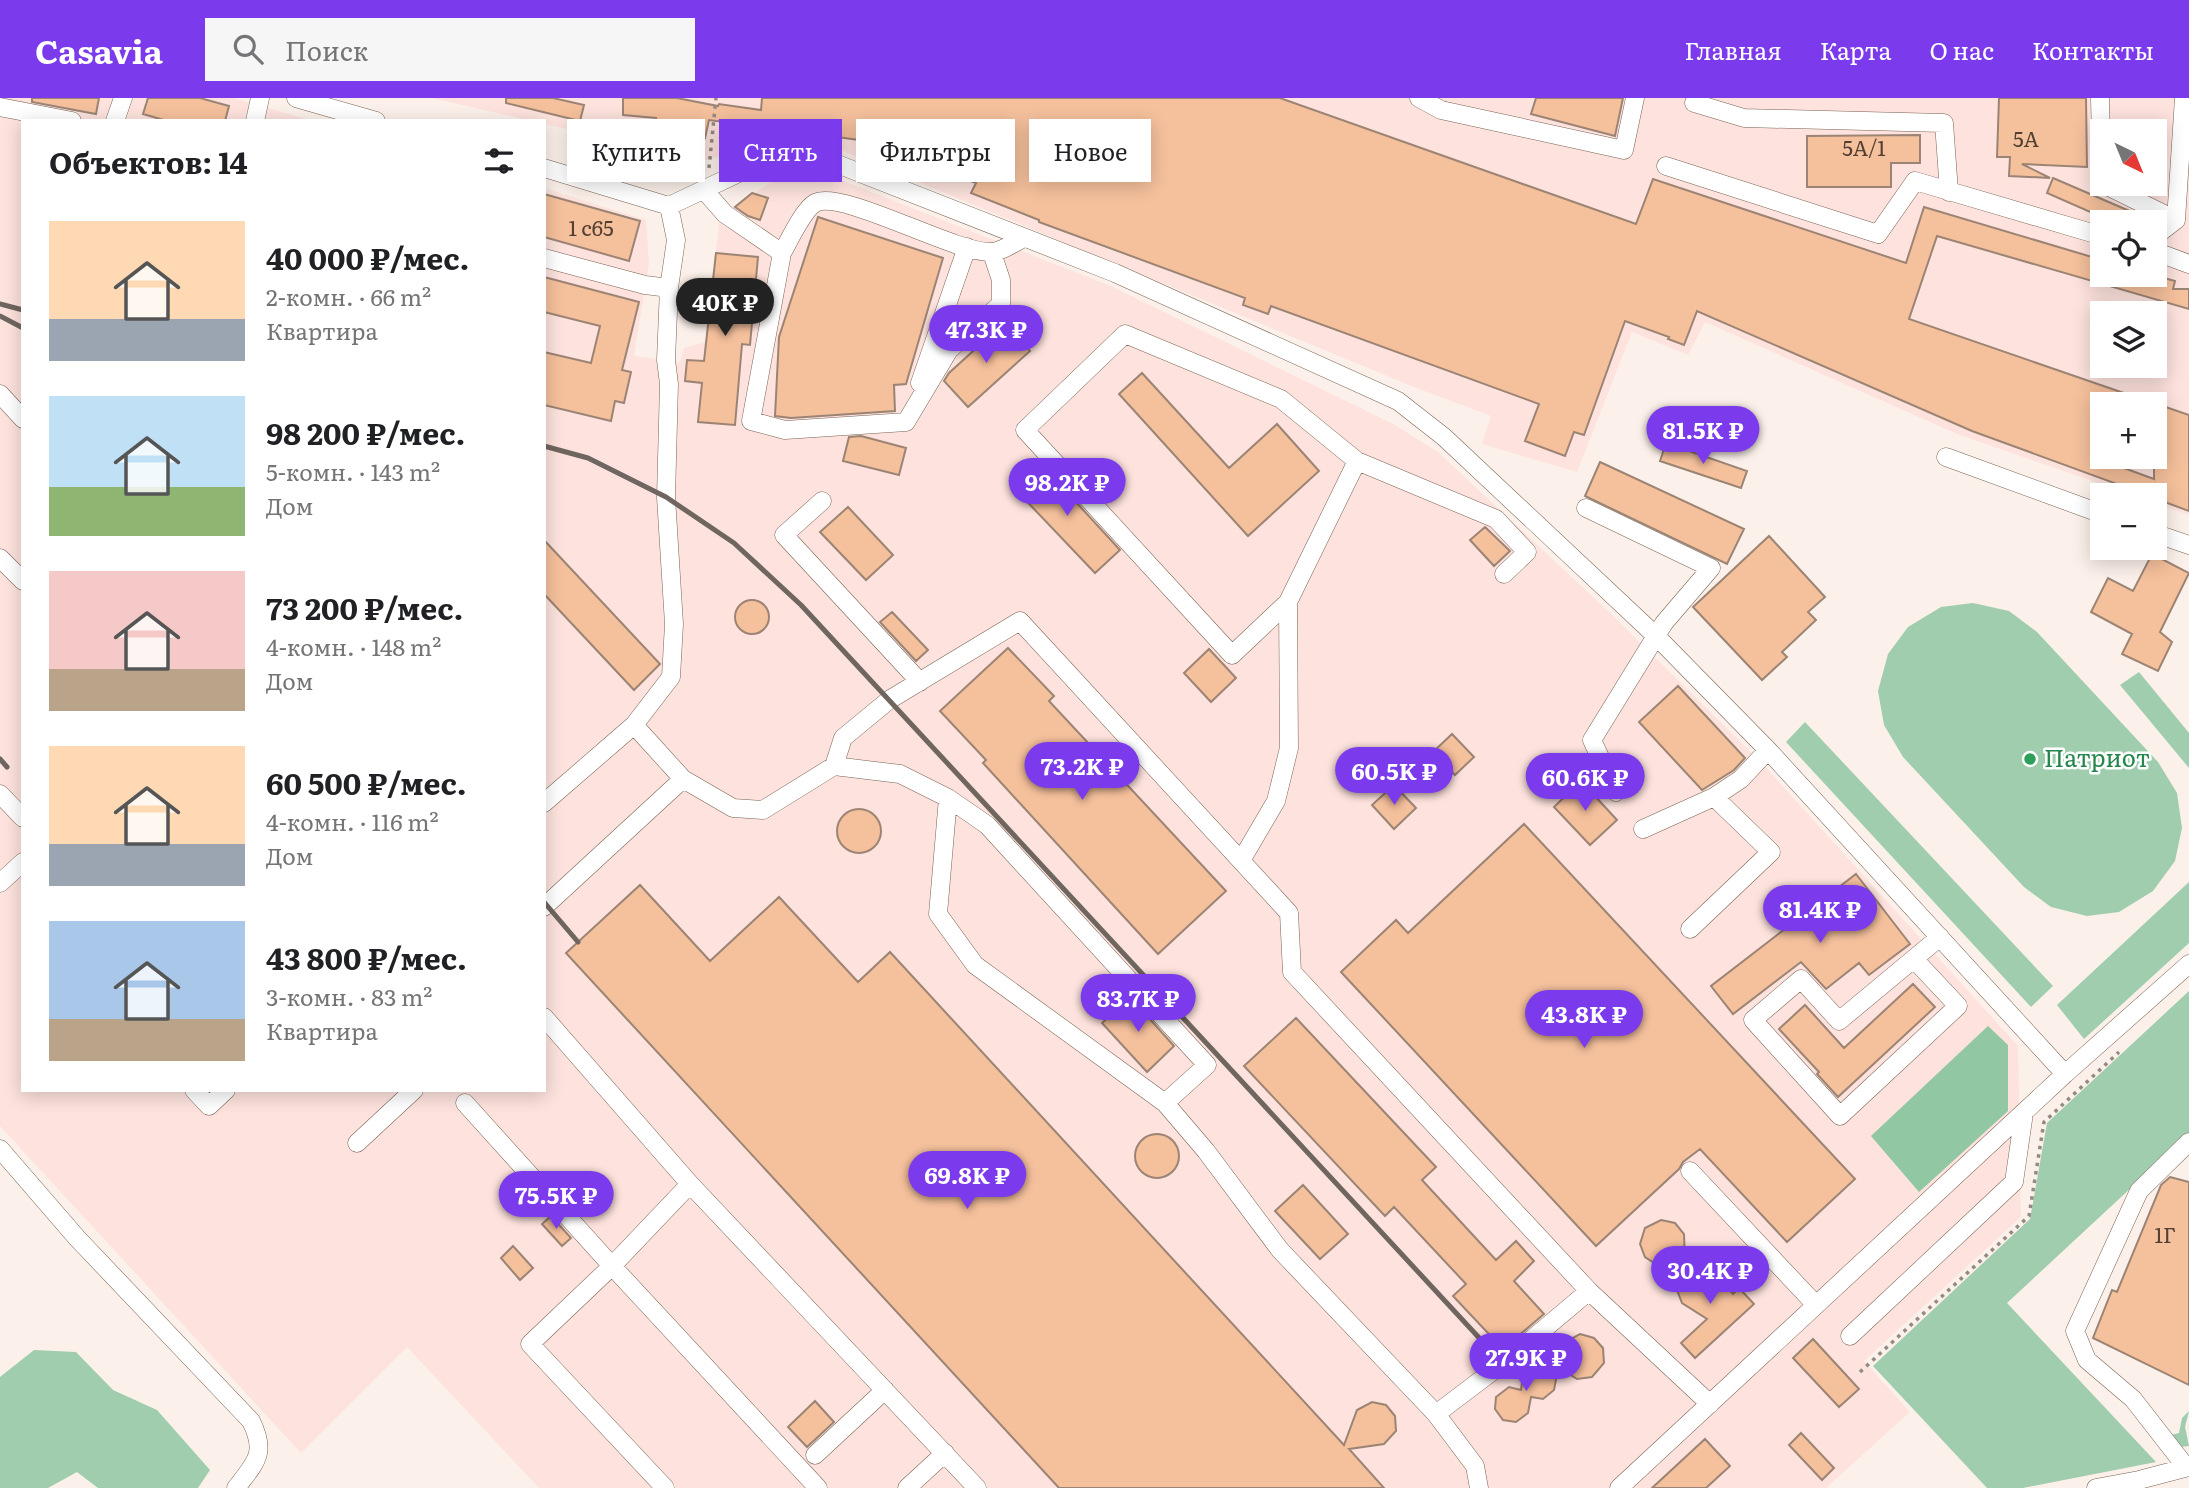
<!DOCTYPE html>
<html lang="ru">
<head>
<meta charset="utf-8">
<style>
	:root { --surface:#fff; --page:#f6f6f6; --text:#202124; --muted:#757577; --accent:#7c3aed }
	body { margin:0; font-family:Literata,serif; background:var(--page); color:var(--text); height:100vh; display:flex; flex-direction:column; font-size:26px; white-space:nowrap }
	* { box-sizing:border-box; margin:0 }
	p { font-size:23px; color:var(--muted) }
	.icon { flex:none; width:38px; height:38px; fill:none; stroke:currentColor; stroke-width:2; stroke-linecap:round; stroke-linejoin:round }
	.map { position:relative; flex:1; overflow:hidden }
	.details { position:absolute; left:21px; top:21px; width:525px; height:973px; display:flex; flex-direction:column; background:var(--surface); border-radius:0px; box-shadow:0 4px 18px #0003 }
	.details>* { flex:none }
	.banner { position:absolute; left:567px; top:21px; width:665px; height:63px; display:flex; gap:14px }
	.needle { width:46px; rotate:137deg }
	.fabs { position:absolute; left:2090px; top:21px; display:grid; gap:14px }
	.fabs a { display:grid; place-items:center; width:77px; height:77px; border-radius:0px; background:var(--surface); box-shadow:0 4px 18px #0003; font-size:35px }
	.price { position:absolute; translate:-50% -60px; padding:0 16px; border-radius:24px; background:var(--accent); color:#fff; font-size:23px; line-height:46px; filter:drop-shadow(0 2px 4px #0008) }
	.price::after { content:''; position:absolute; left:50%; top:42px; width:21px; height:16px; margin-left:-10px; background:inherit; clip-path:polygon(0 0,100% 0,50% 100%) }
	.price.on { background:#222; color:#fff }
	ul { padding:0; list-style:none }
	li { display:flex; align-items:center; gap:21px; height:175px; padding:0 28px }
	li span { display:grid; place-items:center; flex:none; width:196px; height:140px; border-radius:0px; color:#555 }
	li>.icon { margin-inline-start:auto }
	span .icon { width:84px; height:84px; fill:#fffc; stroke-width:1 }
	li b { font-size:30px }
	h2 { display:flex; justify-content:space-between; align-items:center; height:84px; padding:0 28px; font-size:30px }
	.tag { padding:0 24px; border-radius:0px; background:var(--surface); box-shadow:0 4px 18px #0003; font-size:24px; line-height:63px }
	.tag.on { background:var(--accent); color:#fff }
	header { display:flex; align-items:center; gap:42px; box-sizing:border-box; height:98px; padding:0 35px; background:var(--accent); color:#fff }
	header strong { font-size:33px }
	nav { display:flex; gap:38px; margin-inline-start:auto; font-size:24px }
	.search { width:490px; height:63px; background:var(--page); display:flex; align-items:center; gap:18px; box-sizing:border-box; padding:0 24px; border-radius:0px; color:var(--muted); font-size:26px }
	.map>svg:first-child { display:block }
</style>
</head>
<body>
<header>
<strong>Casavia</strong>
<div class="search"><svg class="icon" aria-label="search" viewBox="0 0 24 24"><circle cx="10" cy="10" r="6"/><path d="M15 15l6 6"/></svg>Поиск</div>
<nav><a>Главная</a><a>Карта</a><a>О нас</a><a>Контакты</a></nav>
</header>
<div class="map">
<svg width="2189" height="1390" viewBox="0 0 2189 1390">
	<rect width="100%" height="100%" fill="#fcf1ea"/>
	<!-- industrial -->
	<path fill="#fde2dd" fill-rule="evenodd" d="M0,0H233L313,23H23V992H544V90L646,122L649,165L634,258L680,264L684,250L705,244L720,119L791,70L823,75L1113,189L1395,327L1438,354L1608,513L1760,663L2018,948L2021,1119L1864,1263L1910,1314L1826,1390H539L407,1249L301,1355L0,1028Z
		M432,0H2189V417L2154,405V397H2133L1957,336L1705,224L1688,257L1632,234L1577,374L1482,346L1491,318L1414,289L826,46L762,48L706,62L544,26V23H532ZM2102,33H2154V86H2102ZM2102,124H2154V177H2102ZM2102,215H2154V268H2102ZM2102,306H2154V359H2102Z"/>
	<!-- green -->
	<path fill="#9fcdad" d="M1973,505L2009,513L2037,534L2158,664L2177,695L2182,730L2175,763L2153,793L2119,814L2087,818L2051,809L2024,789L1903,659L1884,627L1878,593L1888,556L1908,529L1941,509Z
		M2139,574L2189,635V670L2120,587Z
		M1805,624L2053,888L2031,909L1786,644Z
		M2189,784V845L2084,941L2057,907Z
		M2189,893V1036L2007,1205L2156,1364L2023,1390H1987L1873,1268L2030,1121L2047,1025Z
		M34,1252L76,1254L113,1292L157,1312L210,1372L198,1390H98L77,1374L48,1390H0V1279Z
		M2189,1313L2185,1329L2189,1348L2181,1349L2171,1337L2179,1335L2182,1320Z"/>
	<!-- forest -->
	<path fill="#91c7a2" d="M1988,928L2008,947V1013L1919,1094L1871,1038Z"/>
	<!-- building -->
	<path fill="#f5c09c" stroke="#9c8474" stroke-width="2" d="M32,0H99L96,16L32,4Z
		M148,0H200L229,8L225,23H167L143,16Z
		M506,0H553L584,7L580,23L506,5Z
		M623,0H677L718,8L719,6L761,12L762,0H1280L1636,126L1653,81L1906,165L1924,109L2102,162V177H2153L2175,183L2173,191H2189V211L1937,138L1909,221L2150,304V306H2102V362L2154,381V305L2189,317V413L2154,400V397H2147L1972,333L1697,213L1684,247L1668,241L1669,239L1625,223L1584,337L1574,334L1565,358L1525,343L1539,306L1271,208L1268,216L1243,207L1245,200L1039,124V122L971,95L976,85L859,42L709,22L705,40L654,30L656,20L623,17Z
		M1536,0H1623L1615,38L1531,16Z
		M1999,0H2086L2087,69L2022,66L2050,80L2009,78L2010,59H1997Z
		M1920,37V65H1891V89H1807V38Z
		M2053,80L2155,124H2113L2047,95Z
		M752,95L768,100L760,122L748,118L735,109Z
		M544,96L640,123L629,163L544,139Z
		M818,119L943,160L906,286L894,287L895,313L791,320L775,318L779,239Z
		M716,155L758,159L750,247L742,246L735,327L698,324L702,285L685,283L687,262L704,263Z
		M544,179L639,204L622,272L631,274L624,305L615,303L611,323L544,307V254L591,265L600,228L544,214Z
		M1005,224L1030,253L968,309L944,283L949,275Z
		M1142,275L1229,370L1277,326L1319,373L1248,438L1119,296Z
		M861,338L906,350L899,377L843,363L849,339Z
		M1666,345L1747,373L1741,390L1660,363Z
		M1600,364L1744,431L1727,466L1585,398Z
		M1040,365L1120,452L1095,475L1014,390Z
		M848,409L893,457L866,482L820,434Z
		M1485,429L1510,453L1494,468L1470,442Z
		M1769,438L1825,499L1808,514L1816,522L1782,554L1787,559L1762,582L1693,509Z
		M544,442L660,566L634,592L544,496Z
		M2152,456L2189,475L2160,534L2172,544L2158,573L2122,556L2132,536L2091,514L2108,480L2133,493Z
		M735 519a17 17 0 1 1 34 0a17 17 0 1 1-34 0Z
		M892,514L928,552L916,563L880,524Z
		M1008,550L1054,598L1049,603L1226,793L1158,856L983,665L986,662L940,613Z
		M1209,551L1236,580L1211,604L1184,575Z
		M1678,588L1745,660L1734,672L1702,692L1639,624Z
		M1452,636L1474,659L1455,677L1433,654Z
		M1581,683L1617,722L1590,747L1554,709Z
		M1394,687L1416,710L1394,731L1372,707Z
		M837 733a22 22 0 1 1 44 0a22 22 0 1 1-44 0Z
		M1524,726L1855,1081L1787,1144L1700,1051L1683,1064L1679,1071L1596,1148L1341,874L1396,822L1408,835Z
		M1856,776L1910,846L1869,877L1859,865L1826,891L1801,864L1733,916L1711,888Z
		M640,787L710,863L779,799L858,884L890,854L1344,1347L1357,1312L1372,1304L1386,1307L1395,1318L1396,1333L1384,1346L1349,1351L1384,1390H1059L566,855Z
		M1913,886L1935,909L1838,999L1817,976L1819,974L1779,931L1805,907L1844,950Z
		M1130,899L1174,948L1147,974L1102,925Z
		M1296,920L1436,1069L1422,1082L1496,1162L1516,1143L1534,1163L1514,1183L1544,1216L1503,1251L1453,1198L1466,1186L1394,1109L1385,1118L1244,968Z
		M1135 1058a22 22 0 1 1 44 0a22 22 0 1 1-44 0Z
		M2170,1079L2189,1084V1287L2093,1240L2112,1192L2117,1194L2161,1087Z
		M1303,1087L1348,1136L1320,1161L1275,1113Z
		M551,1118L571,1140L562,1148L542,1126Z
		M1661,1122L1675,1125L1684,1136L1685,1164L1657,1167L1645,1159L1640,1146L1645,1130Z
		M513,1148L533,1170L520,1182L501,1160Z
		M1686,1165L1712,1172L1733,1196L1739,1190L1754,1206L1695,1260L1681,1245L1707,1221L1682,1205L1677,1192Z
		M1580,1236L1594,1240L1603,1250L1604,1265L1592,1279L1577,1281L1556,1268L1565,1244Z
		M1813,1241L1859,1291L1839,1309L1793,1260Z
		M1536,1266L1558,1271L1554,1292L1543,1301L1531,1299L1528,1315L1516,1324L1503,1322L1495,1311L1496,1299L1509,1289L1521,1292L1523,1276Z
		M815,1303L834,1324L807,1349L788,1329Z
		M1801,1335L1834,1370L1822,1382L1789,1347Z
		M1705,1341L1730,1368L1706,1390H1652Z"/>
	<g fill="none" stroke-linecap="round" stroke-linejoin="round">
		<defs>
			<path id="minor" d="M296,0L376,23
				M1419,0L1441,12L1624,52L1635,0
				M2100,0L2102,85
				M1694,5L1744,20L1944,25L1949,94
				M0,9L72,23
				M115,23L123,0
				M255,23L260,0
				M1666,68L1878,136L1915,83L2102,138
				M544,70L669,108
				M2103,86L2176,122
				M704,92L725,116L782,155L751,323L785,332L906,324L949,252L1001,206V182L992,155
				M2176,122L2184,0
				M2154,139L2176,122
				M2154,153L2189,166
				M782,155C789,143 803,112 815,105C842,91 952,154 990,154C1000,155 1015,144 1024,140
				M544,160L645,187L669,190
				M920,285L967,149
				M0,296L23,321
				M1946,359L2102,416
				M1357,363L1496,421L1527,454L1504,476
				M822,403L784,437L920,584
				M1586,410L1711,470L1664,525L1592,642L1616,694
				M2154,435L2189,447
				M0,460L23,483
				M634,627L683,681L733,710L763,712L834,668L900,676L948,700L987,727L1207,967L1165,1005
				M834,668L843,640L889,602L1020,523L1289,815L1292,874L1589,1193L1710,1306
				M0,696L23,720
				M948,700L938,816L975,867L1165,1005L1206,1053L1280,1152L1436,1316L1475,1368L1479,1390
				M544,705L634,627L671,579L674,526L666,399L669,286L666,262L669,190L676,142L669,108L764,63L822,60L1115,175L1398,303L1444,339L1656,538L1768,652L2065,976
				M1643,731L1714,699L1741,681L1768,652
				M1242,761L1276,703L1289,650L1288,504L1232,557L1025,332L1125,236L1281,301L1357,363L1288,504
				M0,785L23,764
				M544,809L683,681
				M1690,831L1771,754L1714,699
				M1914,861L1958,908L1840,1018L1753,922L1801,881L1839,923L1940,839
				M544,919L690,1086L977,1390
				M194,992L209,1008L226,992
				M465,1005L612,1168L818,1390
				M357,1045L414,992
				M0,1051L77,1140L251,1323C267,1355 256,1364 236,1390
				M1690,1073L1816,1207
				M1850,1238L2014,1084L2024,1015
				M1436,1316L1506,1263L1589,1193
				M815,1357L885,1292
				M2186,1369L2133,1301L2087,1262L2075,1233L2139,1093L2189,1044
				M665,1390L530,1246L612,1168L690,1086
				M907,1390L945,1355
				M1619,1390L2065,976L2189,866
				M2096,1390L2139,1382L2189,1369"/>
		</defs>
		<!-- minor casing -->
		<use href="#minor" stroke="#7a6353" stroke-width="19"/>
		<!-- path -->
		<path stroke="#948a84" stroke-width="3.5" stroke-dasharray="3.5 5" stroke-linecap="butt" d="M709,70L716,0
			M1860,1274L2029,1118L2044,1024L2119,954"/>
		<!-- minor -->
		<use href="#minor" stroke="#fff" stroke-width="18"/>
		<!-- rail -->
		<path stroke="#706660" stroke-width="5" d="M0,206L23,212
			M0,218L23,230
			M544,348L588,360L666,399L734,445L801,507L1495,1257
			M0,661L7,669
			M544,804L578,844"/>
	</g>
	<!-- markers -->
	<circle fill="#2e9e5b" stroke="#fff" stroke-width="2.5" cx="2030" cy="661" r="7"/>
	<g text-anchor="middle" stroke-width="5" stroke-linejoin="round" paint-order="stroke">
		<!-- number labels -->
		<g font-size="21" fill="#544032">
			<text x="2026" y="49">5А</text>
			<text x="1864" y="58">5А/1</text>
			<text x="591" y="138">1 с65</text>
			<text x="2165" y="1145">1Г</text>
		</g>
		<!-- leisure labels -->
		<g font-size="24" fill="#27864d" stroke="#fff" text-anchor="start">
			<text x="2044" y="669">Патриот</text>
		</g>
	</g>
</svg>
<div class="fabs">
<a><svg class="needle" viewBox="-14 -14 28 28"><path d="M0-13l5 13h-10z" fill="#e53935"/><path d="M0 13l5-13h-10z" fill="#757577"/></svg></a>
<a><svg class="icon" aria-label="locate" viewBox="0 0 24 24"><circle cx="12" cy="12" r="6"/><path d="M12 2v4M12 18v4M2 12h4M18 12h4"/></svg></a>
<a><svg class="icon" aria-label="layers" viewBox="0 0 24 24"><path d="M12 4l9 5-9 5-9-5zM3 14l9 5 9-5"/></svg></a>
<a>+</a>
<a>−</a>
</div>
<b class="price on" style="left:725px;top:240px">40K ₽</b>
<b class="price" style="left:986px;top:267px">47.3K ₽</b>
<b class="price" style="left:1703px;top:368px">81.5K ₽</b>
<b class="price" style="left:1067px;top:420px">98.2K ₽</b>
<b class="price" style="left:1082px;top:704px">73.2K ₽</b>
<b class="price" style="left:1394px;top:709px">60.5K ₽</b>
<b class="price" style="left:1585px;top:715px">60.6K ₽</b>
<b class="price" style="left:1820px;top:847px">81.4K ₽</b>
<b class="price" style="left:1138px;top:936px">83.7K ₽</b>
<b class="price" style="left:1584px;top:952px">43.8K ₽</b>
<b class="price" style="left:967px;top:1113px">69.8K ₽</b>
<b class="price" style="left:556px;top:1133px">75.5K ₽</b>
<b class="price" style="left:1710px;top:1208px">30.4K ₽</b>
<b class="price" style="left:1526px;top:1295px">27.9K ₽</b>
<div class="banner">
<a class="tag">Купить</a>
<a class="tag on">Снять</a>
<a class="tag">Фильтры</a>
<a class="tag">Новое</a>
</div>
<section class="details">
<h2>Объектов: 14<svg class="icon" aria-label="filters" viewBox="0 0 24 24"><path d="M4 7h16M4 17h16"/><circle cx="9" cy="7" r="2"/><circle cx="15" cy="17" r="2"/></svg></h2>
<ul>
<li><span style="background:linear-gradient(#ffd9b3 70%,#9aa5b1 0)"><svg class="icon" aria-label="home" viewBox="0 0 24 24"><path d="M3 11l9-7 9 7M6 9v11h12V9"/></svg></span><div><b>40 000 ₽/мес.</b><p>2-комн. · 66 m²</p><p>Квартира</p></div></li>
<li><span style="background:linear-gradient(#bfe0f5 65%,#8fb573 0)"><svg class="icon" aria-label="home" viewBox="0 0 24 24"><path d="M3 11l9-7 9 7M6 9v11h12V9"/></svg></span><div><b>98 200 ₽/мес.</b><p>5-комн. · 143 m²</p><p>Дом</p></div></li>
<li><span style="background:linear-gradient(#f6c9c9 70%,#b9a48a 0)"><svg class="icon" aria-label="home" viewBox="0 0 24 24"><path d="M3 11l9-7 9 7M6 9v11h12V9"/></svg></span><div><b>73 200 ₽/мес.</b><p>4-комн. · 148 m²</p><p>Дом</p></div></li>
<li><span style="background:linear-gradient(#ffd9b3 70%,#9aa5b1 0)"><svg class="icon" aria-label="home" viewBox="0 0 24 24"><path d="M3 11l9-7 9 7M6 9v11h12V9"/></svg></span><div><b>60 500 ₽/мес.</b><p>4-комн. · 116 m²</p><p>Дом</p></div></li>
<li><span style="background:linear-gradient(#a9c7e8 70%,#b9a48a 0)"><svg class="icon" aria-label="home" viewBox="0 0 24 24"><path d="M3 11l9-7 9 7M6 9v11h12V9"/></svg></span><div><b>43 800 ₽/мес.</b><p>3-комн. · 83 m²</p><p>Квартира</p></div></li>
</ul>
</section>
</div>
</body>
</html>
